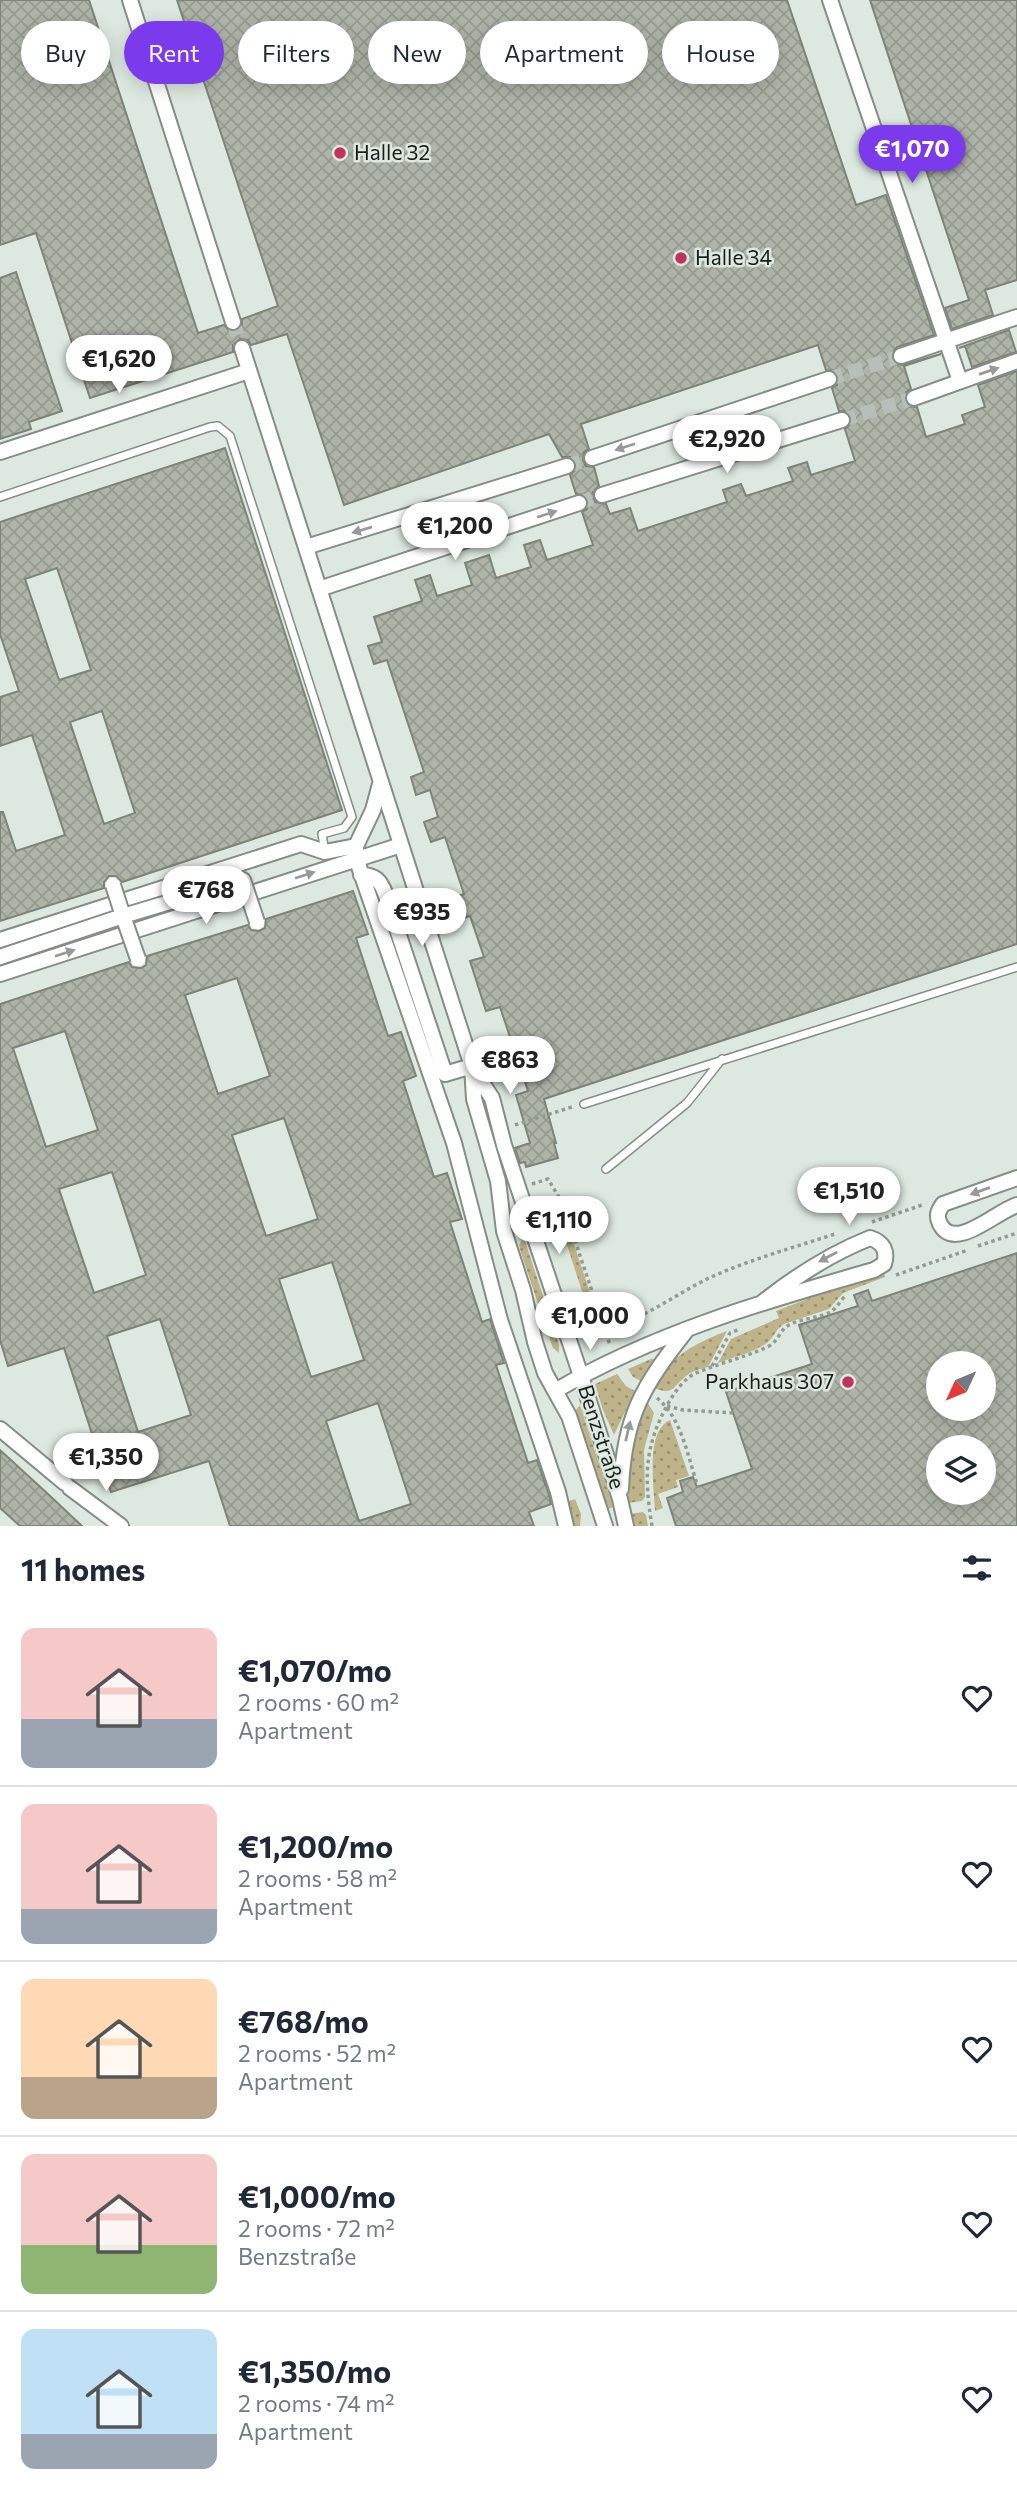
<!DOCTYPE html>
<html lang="en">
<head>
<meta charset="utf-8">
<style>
	:root { --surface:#fff; --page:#f2f2f3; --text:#1f2937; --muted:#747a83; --line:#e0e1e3; --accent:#7c3aed }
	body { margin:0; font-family:Commissioner,sans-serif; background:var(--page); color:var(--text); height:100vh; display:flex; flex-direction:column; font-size:26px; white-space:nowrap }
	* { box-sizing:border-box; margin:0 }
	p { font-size:23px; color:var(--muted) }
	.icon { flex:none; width:38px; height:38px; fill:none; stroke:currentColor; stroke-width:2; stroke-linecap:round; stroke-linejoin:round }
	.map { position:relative; height:1526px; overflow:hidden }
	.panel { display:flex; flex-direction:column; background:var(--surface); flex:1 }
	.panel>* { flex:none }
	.hud { position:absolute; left:21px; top:21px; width:976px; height:63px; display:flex; gap:14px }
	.needle { width:46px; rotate:226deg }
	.controls { position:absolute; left:926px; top:1351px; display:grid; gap:14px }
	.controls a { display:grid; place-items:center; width:70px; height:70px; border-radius:50%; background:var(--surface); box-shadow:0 4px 18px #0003; font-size:35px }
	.price { position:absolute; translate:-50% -60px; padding:0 16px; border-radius:24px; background:#fff; color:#222; font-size:23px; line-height:46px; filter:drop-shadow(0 2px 4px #0008) }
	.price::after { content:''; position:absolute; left:50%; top:42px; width:21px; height:16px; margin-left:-10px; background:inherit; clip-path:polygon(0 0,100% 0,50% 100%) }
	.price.active { background:var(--accent); color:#fff }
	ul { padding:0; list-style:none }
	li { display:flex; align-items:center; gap:21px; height:175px; padding:0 21px }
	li+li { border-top:2px solid var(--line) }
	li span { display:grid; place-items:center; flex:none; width:196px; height:140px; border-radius:14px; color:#555 }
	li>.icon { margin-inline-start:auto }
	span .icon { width:84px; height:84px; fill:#fffc; stroke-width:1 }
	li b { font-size:30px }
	h2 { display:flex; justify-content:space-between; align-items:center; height:84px; padding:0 21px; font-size:30px }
	.pill { padding:0 24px; border-radius:32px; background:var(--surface); box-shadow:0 4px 18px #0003; font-size:24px; line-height:63px }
	.pill.active { background:var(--accent); color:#fff }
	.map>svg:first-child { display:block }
</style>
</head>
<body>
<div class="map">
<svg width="1017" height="1526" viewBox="0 0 1017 1526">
	<defs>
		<pattern id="grass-dots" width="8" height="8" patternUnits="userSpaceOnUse" patternTransform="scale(1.75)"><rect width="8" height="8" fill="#beb389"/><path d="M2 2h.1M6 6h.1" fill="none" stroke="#9a916f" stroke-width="1.8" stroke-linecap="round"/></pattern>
		<pattern id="building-cross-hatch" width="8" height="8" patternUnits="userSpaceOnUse" patternTransform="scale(1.75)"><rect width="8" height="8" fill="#afb4a8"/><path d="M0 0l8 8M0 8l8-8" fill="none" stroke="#969a90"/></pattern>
	</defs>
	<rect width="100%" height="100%" fill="#dde9e0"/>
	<!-- grass -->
	<path fill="url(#grass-dots)" d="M553,1202L561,1205L597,1314L599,1330L591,1319Z
		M522,1240L525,1241L559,1345V1353L553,1348L521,1253L519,1245Z
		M883,1270L885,1277L843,1293L829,1309L784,1324C776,1329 774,1337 768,1342C754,1353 734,1357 718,1363L731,1339L779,1318L776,1311Z
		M727,1331L708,1367C700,1369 692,1371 686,1376C670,1389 674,1396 651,1387C674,1355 691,1345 727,1331Z
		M651,1359H654V1362L641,1381L633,1377L628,1369Z
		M617,1374L626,1386L635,1391L614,1435L603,1410L595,1384Z
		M645,1399L654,1413L644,1450L645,1497L642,1501L628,1503L630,1447Z
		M580,1405L613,1507L605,1510L577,1420L576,1410Z
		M670,1420L689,1476L676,1480L678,1487L658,1494L663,1508L655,1511C654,1487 645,1431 670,1420Z
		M575,1499L581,1514L580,1526H575L566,1502Z
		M643,1512L646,1515L648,1526H632L630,1514Z"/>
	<!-- building -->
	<path fill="url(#building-cross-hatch)" stroke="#7e8377" stroke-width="2" fill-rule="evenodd" d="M0,0H89L198,333L224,325L230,331H237L242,325V319L278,306L177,0H787L856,205L886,195L934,335L897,347L892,353V360L895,364L903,365L941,354L904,366L911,389L906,392L905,401L908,406L917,407L926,437L965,424L962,415L985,407L978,385L1017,371V944L544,1099L556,1143H554L558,1158L526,1167L525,1162L520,1163L515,1148L530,1143L516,1095L528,1091L500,1007L486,1011L470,961L484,957L470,916L453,922L446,900L464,894L445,837L431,842L424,822L438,817L430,790L416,795L411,777L424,772L387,660L374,664L368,646L382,642L374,617L422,601L415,580L430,575L437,596L472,585L465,563L489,555L496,578L531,567L524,545L540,540L547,560L593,545L582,512L587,509L588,501L585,495L576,494L570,475L576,469V463L570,457H562L549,434L344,505L287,334L251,345L248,340L240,339L233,345V352L90,398L36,233L0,245ZM818,345L826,370L835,371L838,377L837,385L832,388L839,411H845L851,416V423L845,429L855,461L811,475L807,462L788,468L793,481L746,496L741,484L723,490L727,502L638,531L630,508L610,514L606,504L595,502L593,492L599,486L594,467L586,466L583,460L584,452L589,449L581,424Z
		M870,0H1017V280L985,290L993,315L952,329L945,308L969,300Z
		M16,272L62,411L29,422L31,429L0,439V278Z
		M1009,330L1016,352L972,367L965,346L959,348Z
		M225,448L342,810L122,882L116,876H109L104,882V888L0,921V812H3L16,851L65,835L32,735L0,746V697L19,691L0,634V522ZM57,568L91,670L59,680L25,579ZM102,711L135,813L104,824L70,722Z
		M353,891L368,934L356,938L388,1036L401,1032L416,1076L403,1081L434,1177L447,1173L462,1219L450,1222L482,1322L490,1319L504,1363L496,1365L528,1463L537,1460L549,1495L551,1504L529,1512L534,1526H230L209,1461L111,1492L64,1348L8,1366L0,1340V1004L129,962L132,967L141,968L146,965L147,956L248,925L251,930L259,931L265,928L266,919ZM237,978L270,1076L218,1094L185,995ZM65,1031L98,1130L46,1147L13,1048ZM284,1118L318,1219L266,1236L232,1135ZM112,1172L146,1275L94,1293L59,1189ZM332,1262L364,1360L311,1377L279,1279ZM160,1319L191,1415L138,1432L107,1336ZM378,1403L411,1504L359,1521L326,1421Z
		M1017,1253V1526H676L667,1498L683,1492L680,1481L693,1477L697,1487L752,1469L726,1392L812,1364L799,1325L858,1306L854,1295L868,1290L872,1301ZM938,1363H984V1409H938ZM938,1447H984V1493H938Z
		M0,1450L49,1495L82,1526H20L0,1508Z"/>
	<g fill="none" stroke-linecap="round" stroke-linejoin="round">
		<!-- minor-tunnel -->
		<path stroke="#b6c0b9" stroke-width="14" stroke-dasharray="14 7" stroke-linecap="butt" d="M233,322L242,348
			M829,379L901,356
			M842,420L914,398
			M567,466L592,458
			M579,503L602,495"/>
		<defs>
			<path id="service" d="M0,497L210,427L218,426L230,436L352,817L344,828L322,834L325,852
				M584,1104L1017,967
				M606,1169L687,1103L722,1059"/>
			<path id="minor" d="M130,0L233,322
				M830,0L960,381
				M242,348L472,1066L474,1099L498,1181L504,1231L523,1290L535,1342L545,1373L569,1416L605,1526
				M901,356L1017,317
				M914,398L1017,361
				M0,452L249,371
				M592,458L829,379
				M602,495L842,420
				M306,547L567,466
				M319,589L579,503
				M380,784L373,810L356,846V858L454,1143L500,1320L558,1492L566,1526
				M361,875C375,875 380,880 385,893L445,1074L472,1066
				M0,940L301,844L325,852L356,846
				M0,974L401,845
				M472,1068L492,1098L504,1145L581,1376L620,1499L626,1526
				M1017,1178L943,1204C938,1211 936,1216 940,1224C955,1252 995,1212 1017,1205
				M555,1391C654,1333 765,1301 874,1270L884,1264C888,1251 883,1242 870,1238C830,1254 797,1275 763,1302
				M0,1429L65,1483
				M70,1488L121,1526
				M621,1489C624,1417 642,1387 686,1331"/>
		</defs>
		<!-- service casing -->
		<use href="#service" stroke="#838e86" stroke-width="10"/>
		<!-- minor casing -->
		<use href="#minor" stroke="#838e86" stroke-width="18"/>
		<!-- path -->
		<path stroke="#929b94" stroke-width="3.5" stroke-dasharray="3.5 3.5" stroke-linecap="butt" d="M515,1125L575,1106
			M532,1184L548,1179L562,1202L610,1345
			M872,1222L925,1204
			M978,1246L1017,1233
			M896,1275L968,1250
			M605,1328C643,1320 673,1296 707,1279C748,1260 792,1248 835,1234
			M712,1366L730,1333L740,1329
			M657,1398C682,1418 688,1458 698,1487
			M667,1406L683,1410L733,1413
			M652,1526C644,1477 644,1446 669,1402C675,1392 683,1380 694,1374C718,1363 745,1358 769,1346C779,1341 780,1328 791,1324C803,1318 821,1318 832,1311C837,1307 842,1299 846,1295"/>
		<!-- service -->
		<use href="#service" stroke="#fff" stroke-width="7"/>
		<!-- minor -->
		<use href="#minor" stroke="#fff" stroke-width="14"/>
		<defs>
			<path id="minor-bridge" d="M113,885L123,916L243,880L257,922
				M0,957L123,916L138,959"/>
		</defs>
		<!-- minor-bridge casing -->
		<use href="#minor-bridge" stroke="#838e86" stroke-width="18" stroke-linecap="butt"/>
		<!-- minor-bridge -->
		<use href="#minor-bridge" stroke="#fff" stroke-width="14"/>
	</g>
	<!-- one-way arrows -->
	<defs><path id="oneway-solid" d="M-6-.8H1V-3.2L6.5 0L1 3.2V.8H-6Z" transform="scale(1.75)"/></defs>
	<g fill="#989a98">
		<use href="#oneway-solid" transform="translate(989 371) rotate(-19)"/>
		<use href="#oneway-solid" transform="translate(625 447) rotate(162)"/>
		<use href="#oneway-solid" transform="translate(547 514) rotate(-18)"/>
		<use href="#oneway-solid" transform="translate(362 530) rotate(163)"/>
		<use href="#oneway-solid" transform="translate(305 875) rotate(-18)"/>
		<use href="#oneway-solid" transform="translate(65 953) rotate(-18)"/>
		<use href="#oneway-solid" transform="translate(980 1191) rotate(160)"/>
		<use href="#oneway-solid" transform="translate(828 1257) rotate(152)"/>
		<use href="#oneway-solid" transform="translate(628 1431) rotate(-77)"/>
	</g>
	<!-- markers -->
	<g fill="#c1325c" stroke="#dde9e0" stroke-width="2.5">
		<circle cx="340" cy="153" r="7"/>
		<circle cx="681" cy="258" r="7"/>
		<circle cx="848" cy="1382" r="7"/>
	</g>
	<g text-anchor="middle" stroke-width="5" stroke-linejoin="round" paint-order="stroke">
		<!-- poi labels -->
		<g font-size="21" fill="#1a1e1b" stroke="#dde9e0" text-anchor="start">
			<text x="354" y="160">Halle 32</text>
			<text x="695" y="265">Halle 34</text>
			<text x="834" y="1389" text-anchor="end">Parkhaus 307</text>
		</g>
		<!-- street labels -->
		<g font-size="21" fill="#1a1e1b" stroke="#dde9e0">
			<text transform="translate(601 1437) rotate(72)" y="7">Benzstraße</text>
		</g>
	</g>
</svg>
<div class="controls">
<a><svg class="needle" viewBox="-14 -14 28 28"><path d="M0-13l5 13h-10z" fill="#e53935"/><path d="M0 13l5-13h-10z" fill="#747a83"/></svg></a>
<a><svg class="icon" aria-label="layers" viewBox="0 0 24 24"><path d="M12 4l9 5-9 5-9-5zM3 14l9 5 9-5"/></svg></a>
</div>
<b class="price active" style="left:912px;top:185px">€1,070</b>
<b class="price" style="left:119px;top:395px">€1,620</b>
<b class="price" style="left:727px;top:475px">€2,920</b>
<b class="price" style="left:455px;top:562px">€1,200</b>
<b class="price" style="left:206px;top:926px">€768</b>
<b class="price" style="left:422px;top:948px">€935</b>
<b class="price" style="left:510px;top:1096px">€863</b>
<b class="price" style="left:849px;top:1227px">€1,510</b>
<b class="price" style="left:559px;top:1256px">€1,110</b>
<b class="price" style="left:590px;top:1352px">€1,000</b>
<b class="price" style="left:106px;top:1493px">€1,350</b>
<div class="hud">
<a class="pill">Buy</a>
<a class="pill active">Rent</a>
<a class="pill">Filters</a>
<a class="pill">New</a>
<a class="pill">Apartment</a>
<a class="pill">House</a>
</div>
</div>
<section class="panel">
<h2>11 homes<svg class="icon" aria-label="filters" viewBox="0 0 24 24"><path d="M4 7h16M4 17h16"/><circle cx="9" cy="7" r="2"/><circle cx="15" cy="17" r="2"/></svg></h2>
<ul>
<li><span style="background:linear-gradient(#f6c9c9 65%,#9aa5b1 0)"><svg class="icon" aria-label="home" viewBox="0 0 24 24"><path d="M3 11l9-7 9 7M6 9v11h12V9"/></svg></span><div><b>€1,070/mo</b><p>2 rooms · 60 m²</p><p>Apartment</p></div><svg class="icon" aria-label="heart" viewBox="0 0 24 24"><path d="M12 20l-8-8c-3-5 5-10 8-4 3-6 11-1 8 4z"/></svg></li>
<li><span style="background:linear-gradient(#f6c9c9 75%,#9aa5b1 0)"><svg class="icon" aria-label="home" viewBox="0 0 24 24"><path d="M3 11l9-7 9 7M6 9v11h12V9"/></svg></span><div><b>€1,200/mo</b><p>2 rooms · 58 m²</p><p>Apartment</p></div><svg class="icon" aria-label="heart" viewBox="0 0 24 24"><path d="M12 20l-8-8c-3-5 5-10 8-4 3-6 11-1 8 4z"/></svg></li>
<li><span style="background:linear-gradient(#ffd9b3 70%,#b9a48a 0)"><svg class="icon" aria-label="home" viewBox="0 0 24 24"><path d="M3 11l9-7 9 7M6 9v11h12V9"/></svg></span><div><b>€768/mo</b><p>2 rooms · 52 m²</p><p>Apartment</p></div><svg class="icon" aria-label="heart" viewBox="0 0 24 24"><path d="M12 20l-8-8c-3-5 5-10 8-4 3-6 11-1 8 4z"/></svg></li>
<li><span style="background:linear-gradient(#f6c9c9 65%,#8fb573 0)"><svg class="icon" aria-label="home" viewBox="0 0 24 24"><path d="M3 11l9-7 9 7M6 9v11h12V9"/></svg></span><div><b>€1,000/mo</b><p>2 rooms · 72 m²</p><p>Benzstraße</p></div><svg class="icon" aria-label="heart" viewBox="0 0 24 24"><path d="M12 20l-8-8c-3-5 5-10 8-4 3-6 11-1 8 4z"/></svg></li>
<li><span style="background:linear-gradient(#bfe0f5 75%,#9aa5b1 0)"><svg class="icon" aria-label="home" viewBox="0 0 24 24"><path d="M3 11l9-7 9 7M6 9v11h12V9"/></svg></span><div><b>€1,350/mo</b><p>2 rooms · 74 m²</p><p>Apartment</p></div><svg class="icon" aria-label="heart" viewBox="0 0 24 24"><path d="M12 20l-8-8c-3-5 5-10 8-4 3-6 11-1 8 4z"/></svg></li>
</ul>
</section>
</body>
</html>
